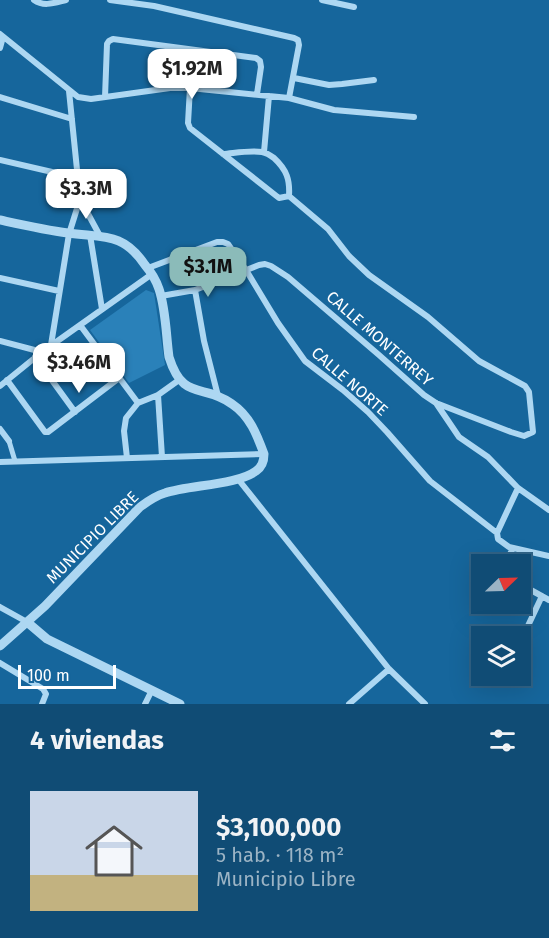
<!DOCTYPE html>
<html lang="es">
<head>
<meta charset="utf-8">
<style>
	:root { --surface:#104c75; --page:#1e567d; --text:#f1f3f6; --muted:#9cb4c5; --line:#306387; --accent:#8bbbb9 }
	body { margin:0; font-family:"Fira Sans",sans-serif; background:var(--page); color:var(--text); height:100vh; display:flex; flex-direction:column; font-size:22px; white-space:nowrap }
	* { box-sizing:border-box; margin:0 }
	p { font-size:20px; color:var(--muted) }
	.icon { flex:none; width:33px; height:33px; fill:none; stroke:currentColor; stroke-width:2; stroke-linecap:round; stroke-linejoin:round }
	.map { position:relative; height:704px; overflow:hidden }
	.side { display:flex; flex-direction:column; background:var(--surface); flex:1 }
	.side>* { flex:none }
	.needle { width:39px; rotate:67deg }
	.tools { position:absolute; left:471px; top:554px; display:grid; gap:12px }
	.tools a { display:grid; place-items:center; width:60px; height:60px; border-radius:0px; background:var(--surface); box-shadow:0 6px 24px #0002,0 0 0 2px var(--line); font-size:30px }
	.scale { position:absolute; left:18px; bottom:15px; width:98px; box-sizing:border-box; padding-left:6px; border:3px solid #fff; border-top:0; font-size:16px; line-height:21px; white-space:nowrap; color:#fff; -webkit-text-stroke:4px #16669c; paint-order:stroke }
	.price { position:absolute; translate:-50% -51px; padding:0 14px; border-radius:12px; background:#fff; color:#222; font-size:20px; line-height:39px; filter:drop-shadow(0 2px 3px #0008) }
	.price::after { content:''; position:absolute; left:50%; top:36px; width:18px; height:14px; margin-left:-9px; background:inherit; clip-path:polygon(0 0,100% 0,50% 100%) }
	.price.selected { background:var(--accent); color:#111 }
	ul { padding:0; list-style:none }
	li { display:flex; align-items:center; gap:18px; height:150px; padding:0 30px }
	li span { display:grid; place-items:center; flex:none; width:168px; height:120px; border-radius:0px; color:#555 }
	li>.icon { margin-inline-start:auto }
	span .icon { width:72px; height:72px; fill:#fffc; stroke-width:1 }
	li b { font-size:26px }
	h2 { display:flex; justify-content:space-between; align-items:center; height:72px; padding:0 30px; font-size:26px }
	.map>svg:first-child { display:block }
</style>
</head>
<body>
<div class="map">
<svg width="549" height="704" viewBox="0 0 549 704">
	<rect width="100%" height="100%" fill="#16669c"/>
	<!-- green -->
	<path fill="#2a81b9" d="M146,290L154,293L165,365L129,383L90,330Z"/>
	<g fill="none" stroke-linecap="round" stroke-linejoin="round">
		<!-- pedestrian -->
		<path stroke="#add7f2" stroke-width="5" d="M9,441L15,461"/>
		<!-- minor -->
		<path stroke="#add7f2" stroke-width="6" d="M34,0C44,7 54,3 66,0
			M110,0L154,6L294,38L298,40L299,45L289,98
			M322,0L354,7
			M0,34L78,97L91,99L170,88H190L289,98L334,110L414,117
			M0,48L3,37
			M294,78L329,85L342,84L374,80
			M170,88L172,47
			M69,91L80,199L100,236
			M0,97L72,119
			M105,97L107,44L109,41L113,39L256,58L260,61L261,67L257,94
			M264,152L269,96
			M223,154C235,153 250,150 262,152C267,153 270,155 274,158C287,170 290,180 289,196
			M0,160L78,178
			M90,235L102,309
			M148,268L217,242H223L228,244L246,270L278,323L305,361L343,390L368,412L387,432L430,481L497,533L498,539L509,547L549,556
			M0,278L59,291
			M195,290L204,341L218,396
			M161,296L195,290L259,265L265,264L271,266L288,277L379,355L424,395L436,403L511,432L524,436L533,432L529,392L525,386L479,361L428,317L369,275L349,256L328,229L289,196L279,198L190,128L188,123L190,88
			M80,325L138,403
			M0,341L42,352
			M51,345L69,234L80,199
			M35,357L75,412
			M7,380L45,432H48L119,378
			M0,386L42,352L152,274
			M158,395L162,457
			M436,403L459,437L488,457L518,488L549,510
			M0,429L9,441
			M127,458L124,431L126,418L138,403L158,395L179,380
			M0,462L264,454
			M238,479L389,669L425,704
			M497,533L518,488
			M505,564L513,548
			M520,584L549,600
			M0,607L27,622
			M526,630L542,596
			M0,663L43,689L46,694L42,704
			M145,704L152,690
			M349,704L389,669"/>
		<!-- tertiary -->
		<path stroke="#add7f2" stroke-width="9" d="M0,220C23,225 45,230 68,233C103,238 123,232 145,265C151,272 156,280 159,289C166,310 166,335 169,357C183,402 203,383 232,404C250,416 257,435 264,454C264,461 262,467 256,471C237,485 189,485 165,493C155,496 148,501 140,507L45,606L0,646
			M27,622L47,639L180,704"/>
	</g>
	<g text-anchor="middle" stroke-width="4.5" stroke-linejoin="round" paint-order="stroke">
		<!-- street labels -->
		<g font-size="16" fill="#fff" stroke="#16669c">
			<text transform="translate(380 338) rotate(41)" y="6">CALLE MONTERREY</text>
			<text transform="translate(350 381) rotate(41)" y="6">CALLE NORTE</text>
			<text transform="translate(92 537) rotate(-45)" y="6">MUNICIPIO LIBRE</text>
		</g>
	</g>
</svg>
<div class="tools">
<a><svg class="needle" viewBox="-14 -14 28 28"><path d="M0-13l5 13h-10z" fill="#e53935"/><path d="M0 13l5-13h-10z" fill="#9cb4c5"/></svg></a>
<a><svg class="icon" aria-label="layers" viewBox="0 0 24 24"><path d="M12 4l9 5-9 5-9-5zM3 14l9 5 9-5"/></svg></a>
</div>
<div class="scale">100 m</div>
<b class="price" style="left:192px;top:100px">$1.92M</b>
<b class="price" style="left:86px;top:220px">$3.3M</b>
<b class="price selected" style="left:208px;top:298px">$3.1M</b>
<b class="price" style="left:79px;top:394px">$3.46M</b>
</div>
<section class="side">
<h2>4 viviendas<svg class="icon" aria-label="filters" viewBox="0 0 24 24"><path d="M4 7h16M4 17h16"/><circle cx="9" cy="7" r="2"/><circle cx="15" cy="17" r="2"/></svg></h2>
<ul>
<li><span style="background:linear-gradient(#c9d6e8 70%,#c2b280 0)"><svg class="icon" aria-label="home" viewBox="0 0 24 24"><path d="M3 11l9-7 9 7M6 9v11h12V9"/></svg></span><div><b>$3,100,000</b><p>5 hab. · 118 m²</p><p>Municipio Libre</p></div></li>
</ul>
</section>
</body>
</html>
